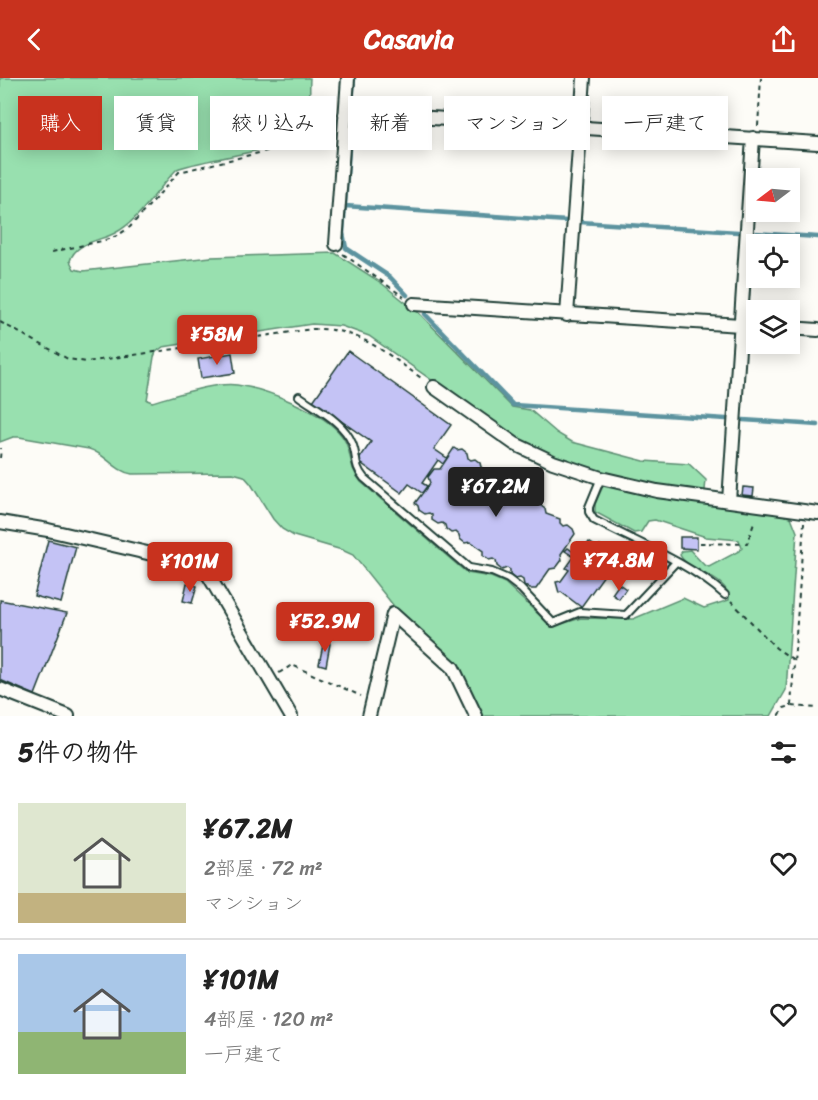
<!DOCTYPE html>
<html lang="ja">
<head>
<meta charset="utf-8">
<style>
	:root { --surface:#fff; --page:#f2f2f2; --text:#222; --muted:#767676; --line:#e0e0e0; --accent:#c8321e }
	body { margin:0; font-family:Sriracha,"Klee One",sans-serif; background:var(--page); color:var(--text); height:100vh; display:flex; flex-direction:column; font-size:22px; white-space:nowrap }
	* { box-sizing:border-box; margin:0 }
	p { font-size:20px; color:var(--muted) }
	.icon { flex:none; width:33px; height:33px; fill:none; stroke:currentColor; stroke-width:2; stroke-linecap:round; stroke-linejoin:round }
	.map { position:relative; height:638px; overflow:hidden }
	.panel { display:flex; flex-direction:column; background:var(--surface); flex:1 }
	.panel>* { flex:none }
	.guide { position:absolute; left:18px; top:18px; width:783px; height:54px; display:flex; gap:12px }
	.needle { width:39px; rotate:254deg }
	.buttons { position:absolute; left:746px; top:90px; display:grid; gap:12px }
	.buttons a { display:grid; place-items:center; width:54px; height:54px; border-radius:0px; background:var(--surface); box-shadow:0 3px 15px #0003; font-size:30px }
	.price { position:absolute; translate:-50% -51px; padding:0 14px; border-radius:6px; background:var(--accent); color:#fff; font-size:20px; line-height:39px; filter:drop-shadow(0 2px 3px #0008) }
	.price::after { content:''; position:absolute; left:50%; top:36px; width:18px; height:14px; margin-left:-9px; background:inherit; clip-path:polygon(0 0,100% 0,50% 100%) }
	.price.active { background:#222; color:#fff }
	ul { padding:0; list-style:none }
	li { display:flex; align-items:center; gap:18px; height:150px; padding:0 18px }
	li+li { border-top:2px solid var(--line) }
	li span { display:grid; place-items:center; flex:none; width:168px; height:120px; border-radius:0px; color:#555 }
	li>.icon { margin-inline-start:auto }
	span .icon { width:72px; height:72px; fill:#fffc; stroke-width:1 }
	li b { font-size:26px }
	h2 { display:flex; justify-content:space-between; align-items:center; height:72px; padding:0 18px; font-size:26px }
	.tag { padding:0 21px; border-radius:0px; background:var(--surface); box-shadow:0 3px 15px #0003; font-size:21px; line-height:54px }
	.tag.active { background:var(--accent); color:#fff }
	header { display:flex; justify-content:space-between; align-items:center; height:78px; padding:0 18px; background:var(--accent); color:#fff; font-size:27px; font-weight:700 }
	.map>svg:first-child { display:block }
</style>
</head>
<body>
<header><svg class="icon" aria-label="back" viewBox="0 0 24 24"><path d="M15 5l-7 7 7 7"/></svg>Casavia<svg class="icon" aria-label="share" viewBox="0 0 24 24"><path d="M12 15V3M7 8l5-5 5 5M5 13v7h14v-7"/></svg></header>
<div class="map">
<svg width="818" height="638" viewBox="0 0 818 638">
	<rect width="100%" height="100%" fill="#fdfcf7"/>
	<filter id="ink" filterUnits="userSpaceOnUse"><feTurbulence type="fractalNoise" baseFrequency=".0167" numOctaves="2"/><feDisplacementMap in="SourceGraphic" scale="12" xChannelSelector="R" yChannelSelector="G"/><feConvolveMatrix kernelMatrix="1 2 1 2 8 2 1 2 1" color-interpolation-filters="sRGB"/></filter>
	<g filter="url(#ink)">
		<!-- green -->
		<path fill="#98e0af" stroke="#5c8e72" stroke-width="1.5" d="M0,0H310C309,15 312,37 304,51C293,73 202,80 177,91C158,110 139,143 115,155C100,163 75,164 70,183L74,191L83,193L211,179L335,175L380,204L420,236L512,329L530,332L557,355L572,364L644,383L689,386L706,402L705,412L703,414L673,412L602,396L554,380L518,363L369,258L341,248L312,246L163,269L156,274L154,279L147,322L152,324C174,318 213,304 237,307C266,311 325,334 342,358C354,374 346,386 361,404L467,495L491,499L505,505L552,549L581,540L633,541L683,520L704,530L729,522C730,499 688,494 680,477L682,473L690,472L703,486L709,489L739,473L742,470L739,462L706,459L655,442L648,443L641,454L634,455L595,434V426L603,408L607,407L672,420L785,436L791,439L797,454L786,612L771,638H482L457,587L397,532L353,477L342,472L294,458L282,451L273,441L251,406L244,398L233,395L132,396C114,393 106,376 89,371L19,359H13L0,364Z"/>
		<g fill="none" stroke-linecap="round" stroke-linejoin="round">
			<!-- stream -->
			<path stroke="#5c939f" stroke-width="4.5" d="M352,27L354,0
				M351,43L343,155L346,170L390,199L407,217
				M345,128L567,143
				M580,144L738,154
				M755,155L818,159
				M425,236L513,327L726,341
				M743,342L818,347"/>
		</g>
		<!-- building -->
		<path fill="#c4c3f5" stroke="#1f3d34" stroke-width="1.5" d="M348,273L451,347L434,371L447,380L443,386L438,382L422,405L427,408L422,415L409,406L402,415L358,383L371,364L313,323Z
			M232,275L235,295L201,300L198,281Z
			M454,370L457,372L462,371L467,375L468,380L471,382L475,381L480,385L481,389L484,392L489,391L495,395V399L498,401L502,400L508,404L509,409L518,396L530,404L526,410L539,419L534,427H540L545,431L546,436L560,441V445L563,448L568,447L573,451L575,456L561,476L562,482L556,490L550,491L536,511H530L524,507L523,502L520,500L515,501L510,497V492L507,490L502,492L497,488L496,483L493,481L489,482L483,478V473L470,464L465,465L460,461L459,457L456,454L451,455L446,451L445,447L442,445L438,446L432,442V437L429,435L425,436L419,432L418,428L415,425L430,405L428,399L434,391H440Z
			M743,409L754,410L753,418L742,417Z
			M680,459H697V471L680,470Z
			M48,462L76,469L61,525L34,518Z
			M589,464L598,470L600,467L608,473L606,476L615,482L581,529L561,514L559,515L556,504L561,503L569,492L566,490L574,479L565,473L568,470L579,478Z
			M187,505L197,508L192,525L183,523Z
			M619,506L626,511L619,521L612,516Z
			M0,522L67,535L35,617L0,602Z
			M324,562L329,563L330,566L326,588L319,586Z"/>
		<g fill="none" stroke-linecap="round" stroke-linejoin="round">
			<defs>
				<path id="lane" d="M299,318C317,331 344,344 352,365C358,379 353,387 364,400L469,490L492,494L508,501L521,511L553,545L580,534L626,537L676,484
					M601,400L589,429V434L594,442C636,464 690,485 725,517"/>
				<path id="street" d="M345,36L354,35L818,65
					M336,166L348,0
					M414,226L756,248
					M567,237L584,0
					M789,250L818,252
					M434,309L515,366L553,384L601,400L657,413L818,435
					M729,423L753,60
					M0,444L48,452L199,487L209,498L291,638
					M0,611L68,638
					M369,638L393,536L453,590L476,638"/>
			</defs>
			<!-- lane casing -->
			<use href="#lane" stroke="#1f3d34" stroke-width="10"/>
			<!-- street casing -->
			<use href="#street" stroke="#1f3d34" stroke-width="16"/>
			<!-- path -->
			<path stroke="#1f3d34" stroke-width="2" stroke-dasharray="4.5 4.5" stroke-linecap="butt" d="M758,48L761,0
				M52,174L102,163L117,158L130,149L179,94L271,72L326,50L332,46
				M343,176L404,219
				M0,244L68,281L86,284L312,251C359,249 388,277 424,302
				M0,380L1,370
				M700,465L747,466L754,445
				M731,523L776,570L794,582
				M279,595L292,587L361,618
				M791,628L804,445
				M779,638L784,630L791,628L818,630"/>
			<!-- lane -->
			<use href="#lane" stroke="#fdfcf7" stroke-width="6"/>
			<!-- street -->
			<use href="#street" stroke="#fdfcf7" stroke-width="12"/>
		</g>
	</g>
</svg>
<div class="buttons">
<a><svg class="needle" viewBox="-14 -14 28 28"><path d="M0-13l5 13h-10z" fill="#e53935"/><path d="M0 13l5-13h-10z" fill="#767676"/></svg></a>
<a><svg class="icon" aria-label="locate" viewBox="0 0 24 24"><circle cx="12" cy="12" r="6"/><path d="M12 2v4M12 18v4M2 12h4M18 12h4"/></svg></a>
<a><svg class="icon" aria-label="layers" viewBox="0 0 24 24"><path d="M12 4l9 5-9 5-9-5zM3 14l9 5 9-5"/></svg></a>
</div>
<b class="price" style="left:217px;top:288px">¥58M</b>
<b class="price active" style="left:496px;top:440px">¥67.2M</b>
<b class="price" style="left:619px;top:514px">¥74.8M</b>
<b class="price" style="left:190px;top:515px">¥101M</b>
<b class="price" style="left:325px;top:575px">¥52.9M</b>
<div class="guide">
<a class="tag active">購入</a>
<a class="tag">賃貸</a>
<a class="tag">絞り込み</a>
<a class="tag">新着</a>
<a class="tag">マンション</a>
<a class="tag">一戸建て</a>
</div>
</div>
<section class="panel">
<h2>5件の物件<svg class="icon" aria-label="filters" viewBox="0 0 24 24"><path d="M4 7h16M4 17h16"/><circle cx="9" cy="7" r="2"/><circle cx="15" cy="17" r="2"/></svg></h2>
<ul>
<li><span style="background:linear-gradient(#dfe7d0 75%,#c2b280 0)"><svg class="icon" aria-label="home" viewBox="0 0 24 24"><path d="M3 11l9-7 9 7M6 9v11h12V9"/></svg></span><div><b>¥67.2M</b><p>2部屋 · 72 m²</p><p>マンション</p></div><svg class="icon" aria-label="heart" viewBox="0 0 24 24"><path d="M12 20l-8-8c-3-5 5-10 8-4 3-6 11-1 8 4z"/></svg></li>
<li><span style="background:linear-gradient(#a9c7e8 65%,#8fb573 0)"><svg class="icon" aria-label="home" viewBox="0 0 24 24"><path d="M3 11l9-7 9 7M6 9v11h12V9"/></svg></span><div><b>¥101M</b><p>4部屋 · 120 m²</p><p>一戸建て</p></div><svg class="icon" aria-label="heart" viewBox="0 0 24 24"><path d="M12 20l-8-8c-3-5 5-10 8-4 3-6 11-1 8 4z"/></svg></li>
</ul>
</section>
</body>
</html>
